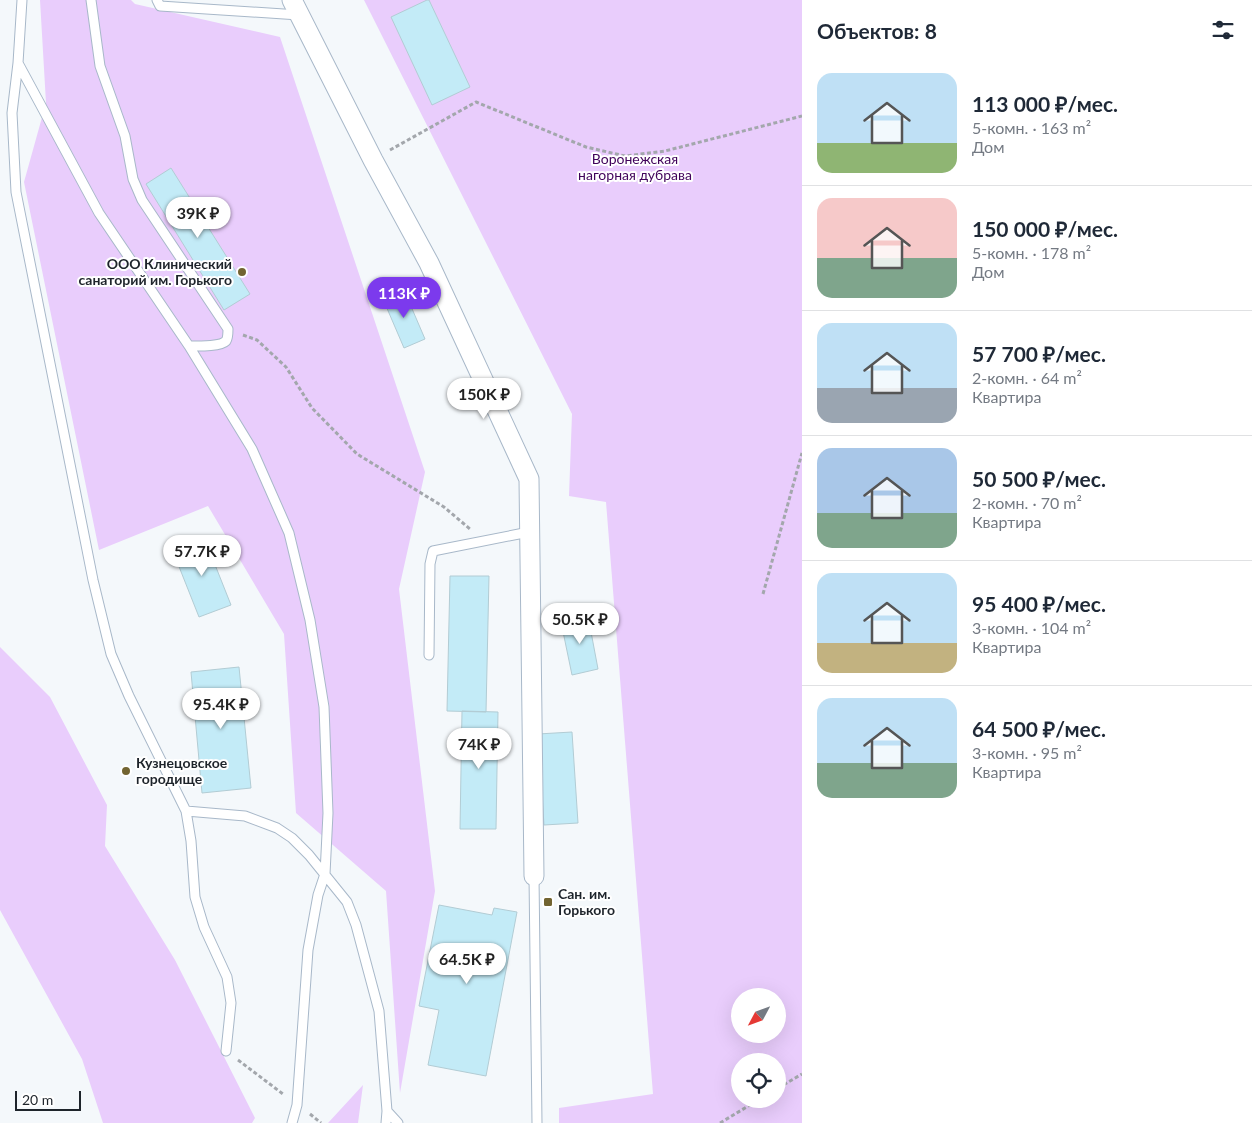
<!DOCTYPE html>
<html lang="ru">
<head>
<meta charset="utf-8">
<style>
	:root { --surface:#fff; --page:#f2f2f3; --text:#1f2937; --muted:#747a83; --line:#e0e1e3; --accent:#7c3aed }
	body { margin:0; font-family:Lato,sans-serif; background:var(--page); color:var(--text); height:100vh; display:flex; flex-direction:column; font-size:19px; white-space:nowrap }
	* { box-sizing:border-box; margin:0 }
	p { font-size:16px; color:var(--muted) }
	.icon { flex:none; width:28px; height:28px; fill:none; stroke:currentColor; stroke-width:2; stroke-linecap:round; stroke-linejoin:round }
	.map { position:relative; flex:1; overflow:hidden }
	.sheet { display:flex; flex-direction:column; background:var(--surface); width:450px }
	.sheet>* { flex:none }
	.needle { width:32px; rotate:229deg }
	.controls { position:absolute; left:731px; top:988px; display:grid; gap:10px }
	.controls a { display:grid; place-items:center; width:55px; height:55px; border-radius:50%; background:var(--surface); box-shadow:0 5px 20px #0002; font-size:25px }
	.scale { position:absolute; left:15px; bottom:12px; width:66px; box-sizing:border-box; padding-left:5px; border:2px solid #1e242b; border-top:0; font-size:14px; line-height:18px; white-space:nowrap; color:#1e242b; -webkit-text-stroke:4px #fff; paint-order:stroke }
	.price { position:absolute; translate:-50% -42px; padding:0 11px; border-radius:18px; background:#fff; color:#222; font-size:16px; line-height:32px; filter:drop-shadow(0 1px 2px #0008) }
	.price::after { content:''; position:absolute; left:50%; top:30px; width:15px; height:11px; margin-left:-8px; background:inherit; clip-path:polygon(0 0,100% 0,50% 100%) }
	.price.on { background:var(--accent); color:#fff }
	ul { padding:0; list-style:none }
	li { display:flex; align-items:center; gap:15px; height:125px; padding:0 15px }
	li+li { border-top:1px solid var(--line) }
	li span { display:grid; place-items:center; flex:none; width:140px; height:100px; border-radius:15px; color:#555 }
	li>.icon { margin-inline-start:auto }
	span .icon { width:60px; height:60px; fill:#fffc; stroke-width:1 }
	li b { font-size:21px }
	h2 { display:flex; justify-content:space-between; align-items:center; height:60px; padding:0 15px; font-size:21px }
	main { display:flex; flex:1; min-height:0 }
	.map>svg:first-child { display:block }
</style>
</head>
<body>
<main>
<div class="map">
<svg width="802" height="1123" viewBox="0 0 802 1123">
	<rect width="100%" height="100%" fill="#f4f8fb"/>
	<!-- green -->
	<path fill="#e9cdfc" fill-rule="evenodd" d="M40,0H131L135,4L280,37L425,472L399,589L435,891L400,1093L386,891L296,813L284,634L208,506L99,550L24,182L46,103Z
		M364,0H802V1123H559V1108L653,1094L606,502L569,496L572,414ZM740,996H778V1034H740ZM740,1061H778V1099H740Z
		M0,647L50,697L107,805L105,846L175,960L255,1118L252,1123H103L82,1059L0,910Z
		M363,1085L358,1123H328Z"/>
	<!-- building -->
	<path fill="#c3ebf7" stroke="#b2ccd4" d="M427,0H429L470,87L432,105L391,17Z
		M171,168L250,294L224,310L146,184Z
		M404,290L425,339L404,348L383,299Z
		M204,537L231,605L199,617L172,549Z
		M450,576H489L486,712L447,711Z
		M588,616L598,669L572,675L561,622Z
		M239,667L251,788L202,793L191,672Z
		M462,711L498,712L496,829H460Z
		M572,732L578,823L544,825L538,734Z
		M439,905L492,915L494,908L517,912L486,1076L428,1065L439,1010L419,1006Z"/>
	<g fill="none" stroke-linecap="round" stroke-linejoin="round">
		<defs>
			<path id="lane" d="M22,0L18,63L12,113L16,192L93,580L111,654L129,696L186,811L191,841L195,897L204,927L227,977L231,1003L226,1051
				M91,0L100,66L125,136L133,179L142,200L228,329C228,333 228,338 226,341C220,347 197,346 189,346
				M157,0L160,6L299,15
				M18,63L99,213L189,346L252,449L289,533L310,620L324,707L328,813L325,874L318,895L308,950L297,1105L292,1123
				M429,655L430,564L433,551L529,532
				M186,811L245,816L277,828L292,838L309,855L347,902L356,925L379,1011L387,1111L386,1123
				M534,876L537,1123
				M387,1111L398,1123"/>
			<path id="street" d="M292,0L373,160L429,263L529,479L534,876"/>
		</defs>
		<!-- lane casing -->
		<use href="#lane" stroke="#a8b8c9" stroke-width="11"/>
		<!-- street casing -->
		<use href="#street" stroke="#a8b8c9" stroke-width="21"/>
		<!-- path -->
		<path stroke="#a3a7ac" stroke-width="3" stroke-dasharray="4 2.5" stroke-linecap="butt" d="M390,150L476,102L586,147L625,156L665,151L802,116
			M243,335L257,340L286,367L312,408L357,454L444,507L470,529
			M763,594L802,453
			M238,1060L283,1094
			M778,1088L802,1074
			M310,1114L321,1123
			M720,1123L760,1099"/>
		<!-- lane -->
		<use href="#lane" stroke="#fff" stroke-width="9"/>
		<!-- street -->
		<use href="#street" stroke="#fff" stroke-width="19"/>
	</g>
	<!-- markers -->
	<g fill="#726431" stroke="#fff" stroke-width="2">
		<circle cx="242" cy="272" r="5"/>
		<circle cx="126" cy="771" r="5"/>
		<rect x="543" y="897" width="10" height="10" rx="2.5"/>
	</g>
	<g text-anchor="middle" stroke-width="4" stroke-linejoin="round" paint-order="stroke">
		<!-- park labels -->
		<g font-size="14" fill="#41035b" stroke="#fff">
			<text x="635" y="164">Воронежская<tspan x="635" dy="16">нагорная дубрава</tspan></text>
		</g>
		<!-- poi labels -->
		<g font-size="14" font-weight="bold" fill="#1e242b" stroke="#fff" text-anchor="start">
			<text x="232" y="269" text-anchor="end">ООО Клинический<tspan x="232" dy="16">санаторий им. Горького</tspan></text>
			<text x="136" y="768">Кузнецовское<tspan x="136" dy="16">городище</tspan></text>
			<text x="558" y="899">Сан. им.<tspan x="558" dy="16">Горького</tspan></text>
		</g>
	</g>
</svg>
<div class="controls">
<a><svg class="needle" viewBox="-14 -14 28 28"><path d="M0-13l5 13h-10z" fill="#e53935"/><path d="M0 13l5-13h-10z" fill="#747a83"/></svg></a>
<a><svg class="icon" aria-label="locate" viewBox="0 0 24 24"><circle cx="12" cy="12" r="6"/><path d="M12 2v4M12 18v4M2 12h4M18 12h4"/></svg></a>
</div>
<div class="scale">20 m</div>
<b class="price" style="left:198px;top:239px">39K ₽</b>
<b class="price on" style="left:404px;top:319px">113K ₽</b>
<b class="price" style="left:484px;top:420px">150K ₽</b>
<b class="price" style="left:202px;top:577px">57.7K ₽</b>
<b class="price" style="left:580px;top:645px">50.5K ₽</b>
<b class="price" style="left:221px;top:730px">95.4K ₽</b>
<b class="price" style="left:479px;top:770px">74K ₽</b>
<b class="price" style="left:467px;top:985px">64.5K ₽</b>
</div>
<section class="sheet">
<h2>Объектов: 8<svg class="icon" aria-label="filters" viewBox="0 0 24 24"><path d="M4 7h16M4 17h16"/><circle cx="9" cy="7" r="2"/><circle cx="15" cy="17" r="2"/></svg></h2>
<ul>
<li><span style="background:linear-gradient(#bfe0f5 70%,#8fb573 0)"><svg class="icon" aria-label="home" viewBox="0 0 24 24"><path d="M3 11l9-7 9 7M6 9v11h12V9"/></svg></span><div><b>113 000 ₽/мес.</b><p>5-комн. · 163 m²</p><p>Дом</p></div></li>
<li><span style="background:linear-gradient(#f6c9c9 60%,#7fa58c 0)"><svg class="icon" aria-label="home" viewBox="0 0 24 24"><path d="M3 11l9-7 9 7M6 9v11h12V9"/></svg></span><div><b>150 000 ₽/мес.</b><p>5-комн. · 178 m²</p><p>Дом</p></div></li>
<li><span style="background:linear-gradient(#bfe0f5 65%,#9aa5b1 0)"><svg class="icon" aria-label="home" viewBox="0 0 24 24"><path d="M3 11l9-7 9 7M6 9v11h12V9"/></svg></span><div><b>57 700 ₽/мес.</b><p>2-комн. · 64 m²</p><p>Квартира</p></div></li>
<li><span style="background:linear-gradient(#a9c7e8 65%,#7fa58c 0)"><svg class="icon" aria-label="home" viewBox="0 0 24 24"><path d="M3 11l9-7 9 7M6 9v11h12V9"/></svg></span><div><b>50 500 ₽/мес.</b><p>2-комн. · 70 m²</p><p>Квартира</p></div></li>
<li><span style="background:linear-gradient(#bfe0f5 70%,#c2b280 0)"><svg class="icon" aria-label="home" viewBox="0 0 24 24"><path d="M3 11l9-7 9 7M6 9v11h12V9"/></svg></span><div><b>95 400 ₽/мес.</b><p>3-комн. · 104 m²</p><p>Квартира</p></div></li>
<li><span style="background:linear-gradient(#bfe0f5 65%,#7fa58c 0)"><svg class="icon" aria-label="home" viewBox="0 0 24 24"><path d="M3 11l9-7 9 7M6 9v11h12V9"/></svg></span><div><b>64 500 ₽/мес.</b><p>3-комн. · 95 m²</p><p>Квартира</p></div></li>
</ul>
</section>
</main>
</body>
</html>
